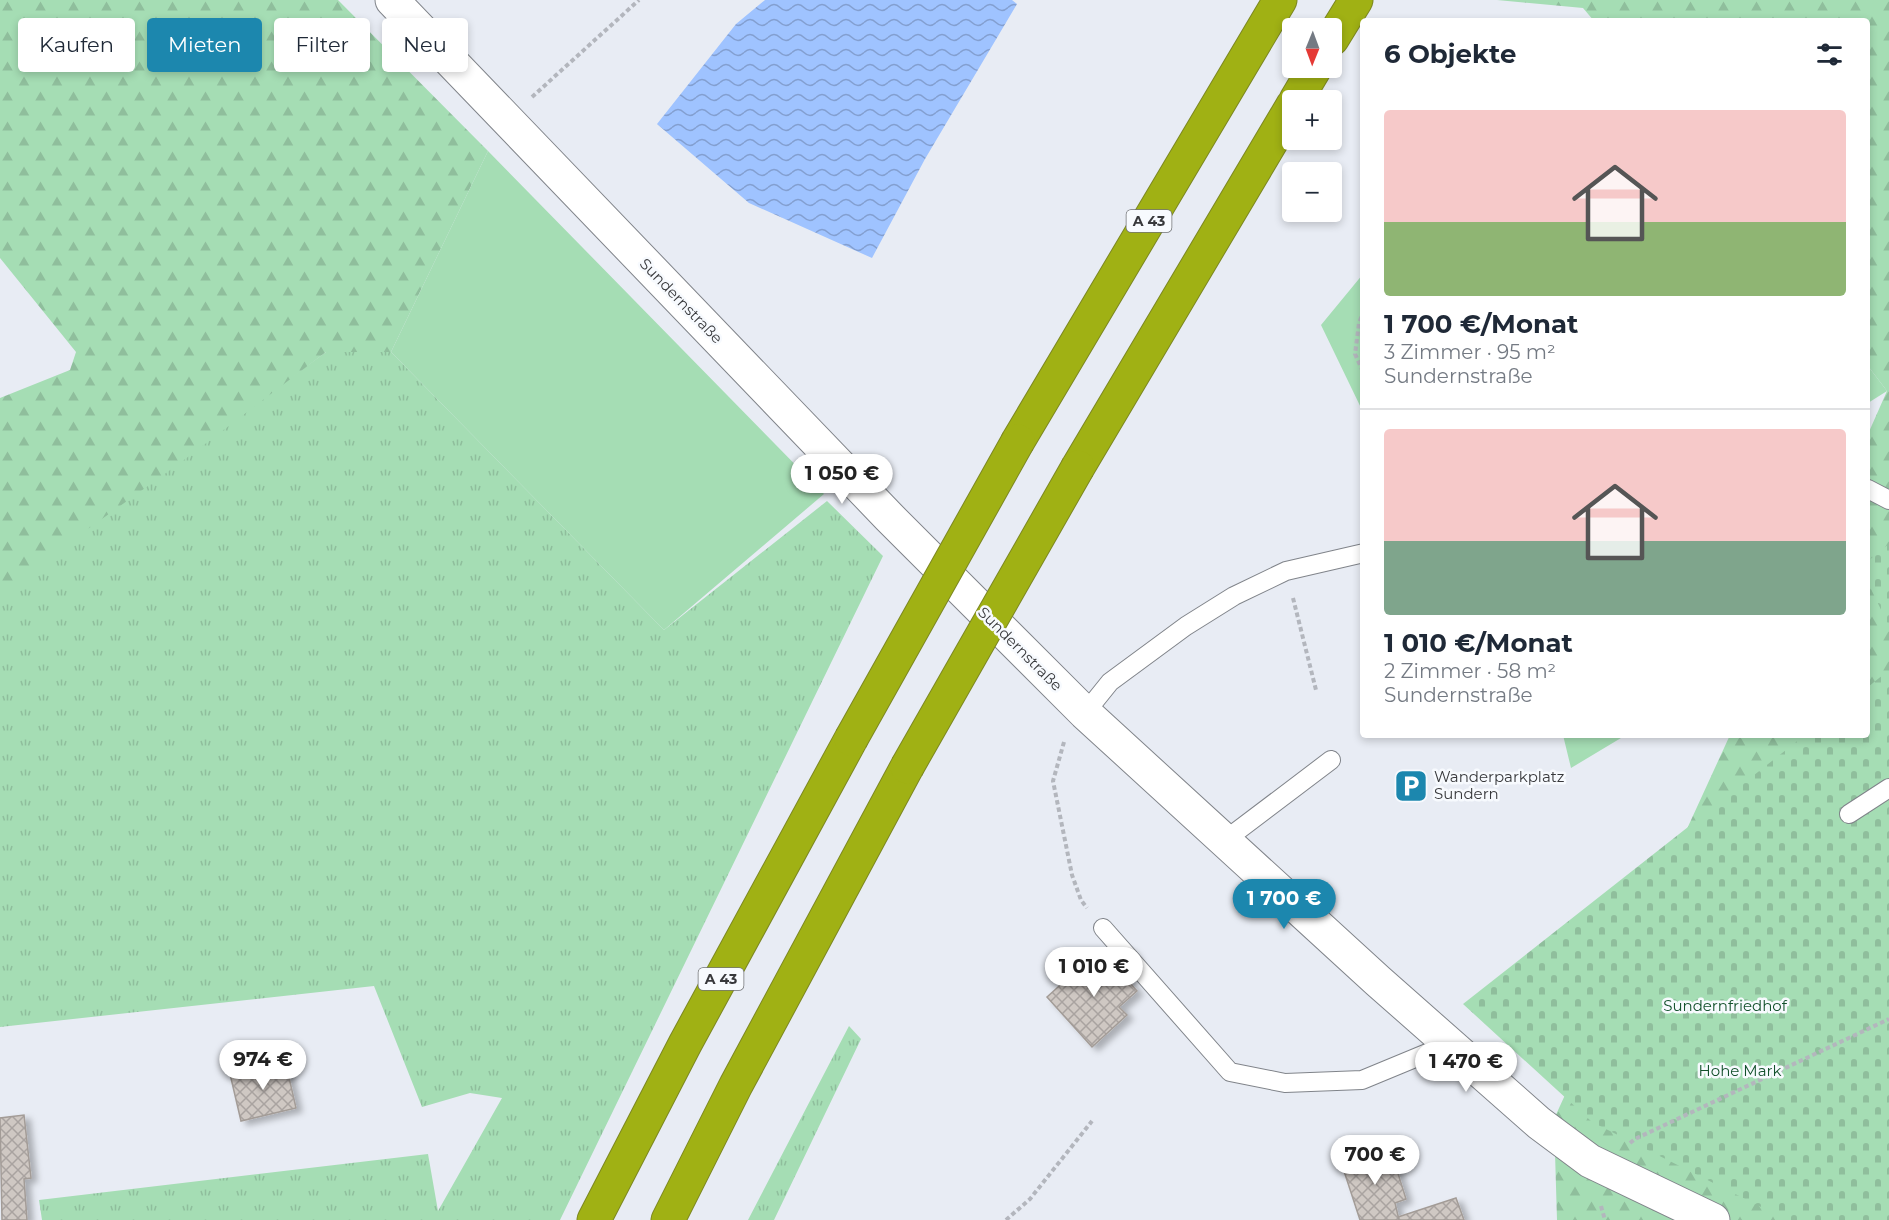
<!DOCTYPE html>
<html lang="de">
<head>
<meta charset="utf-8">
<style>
	:root { --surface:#fff; --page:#f2f2f3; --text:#1f2937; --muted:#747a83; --line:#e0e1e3; --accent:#1c87ae }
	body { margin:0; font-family:Montserrat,sans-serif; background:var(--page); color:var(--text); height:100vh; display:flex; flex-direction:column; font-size:22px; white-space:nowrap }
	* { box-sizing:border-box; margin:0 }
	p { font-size:20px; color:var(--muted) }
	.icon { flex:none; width:33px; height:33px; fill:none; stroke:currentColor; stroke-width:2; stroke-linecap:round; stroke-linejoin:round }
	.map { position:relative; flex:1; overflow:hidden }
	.details { position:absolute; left:1360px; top:18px; width:510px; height:720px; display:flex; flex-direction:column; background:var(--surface); border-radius:6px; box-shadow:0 3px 9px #0003 }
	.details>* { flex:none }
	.hud { position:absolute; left:18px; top:18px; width:570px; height:54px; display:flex; gap:12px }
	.needle { width:39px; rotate:181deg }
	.controls { position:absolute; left:1282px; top:18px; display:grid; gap:12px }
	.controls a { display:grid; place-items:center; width:60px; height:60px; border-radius:6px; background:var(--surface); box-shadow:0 3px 9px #0003; font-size:30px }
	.price { position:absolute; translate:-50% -51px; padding:0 14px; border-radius:21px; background:#fff; color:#222; font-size:20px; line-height:39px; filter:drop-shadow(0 2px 3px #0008) }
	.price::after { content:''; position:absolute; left:50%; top:36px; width:18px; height:14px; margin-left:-9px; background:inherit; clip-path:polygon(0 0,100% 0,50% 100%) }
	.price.on { background:var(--accent); color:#fff }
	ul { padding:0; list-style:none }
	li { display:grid; align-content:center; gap:12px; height:318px; padding:0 24px }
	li+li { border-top:2px solid var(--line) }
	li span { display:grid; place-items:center; height:186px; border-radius:6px; color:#555 }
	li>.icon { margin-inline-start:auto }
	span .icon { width:108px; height:108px; fill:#fffc; stroke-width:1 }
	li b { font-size:26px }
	h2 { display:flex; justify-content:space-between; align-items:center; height:72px; padding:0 24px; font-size:26px }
	.pill { padding:0 21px; border-radius:6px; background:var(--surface); box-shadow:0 3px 9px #0003; font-size:21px; line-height:54px }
	.pill.on { background:var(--accent); color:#fff }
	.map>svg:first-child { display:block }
</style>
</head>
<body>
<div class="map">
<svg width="1889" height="1220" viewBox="0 0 1889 1220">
	<defs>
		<pattern id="grass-tufts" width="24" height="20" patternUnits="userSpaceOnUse" patternTransform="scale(1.5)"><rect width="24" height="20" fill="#a5ddb4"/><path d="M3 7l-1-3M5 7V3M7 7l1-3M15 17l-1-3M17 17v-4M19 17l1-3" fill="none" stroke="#8fbe9c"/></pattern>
		<pattern id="forest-firs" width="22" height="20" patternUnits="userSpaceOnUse" patternTransform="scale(1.5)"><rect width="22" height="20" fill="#a5ddb4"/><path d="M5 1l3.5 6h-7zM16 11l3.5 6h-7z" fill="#8fbe9c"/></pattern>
		<pattern id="cemetery-stones" width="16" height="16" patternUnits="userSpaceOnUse" patternTransform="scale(1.5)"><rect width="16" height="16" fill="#a5ddb4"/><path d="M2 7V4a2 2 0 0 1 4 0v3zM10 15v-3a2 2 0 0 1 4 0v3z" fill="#8fbe9c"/></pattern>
		<pattern id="water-waves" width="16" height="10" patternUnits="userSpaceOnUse" patternTransform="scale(1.5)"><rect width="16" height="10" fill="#9fc3ff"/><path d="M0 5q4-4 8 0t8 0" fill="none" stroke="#839fd0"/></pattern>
		<pattern id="building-cross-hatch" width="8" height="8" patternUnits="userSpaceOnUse" patternTransform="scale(1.5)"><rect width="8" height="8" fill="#cfc8c3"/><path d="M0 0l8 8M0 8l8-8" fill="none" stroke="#a9a3a0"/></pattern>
		<filter id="shadow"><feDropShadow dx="6" dy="4" stdDeviation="3" flood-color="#0004"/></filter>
	</defs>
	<rect width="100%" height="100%" fill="#e8ecf4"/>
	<!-- grass -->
	<path fill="url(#grass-tufts)" d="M326,352H391L664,630L827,501L883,556L560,1220H42L39,1200L428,1154L438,1211L502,1098L470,1093L422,1107L374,986L0,1027V591Z
		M849,1026L861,1039L774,1220H748Z"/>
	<!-- forest -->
	<path fill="url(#forest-firs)" d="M0,0H338L488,151L391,352H326L180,463L0,592V398L70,370L76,352L0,258Z
		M1497,0H1889V1220H1557L1554,1119L1730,735H1868V434L1887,391L1868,366V21H1594L1583,8Z"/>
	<!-- cemetery -->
	<path fill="url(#cemetery-stones)" d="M1889,544V626L1868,583V561Z
		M1889,670V1220H1787L1592,1122L1463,1004L1805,735H1868V687Z"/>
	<!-- park -->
	<path fill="#a5ddb4" d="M488,151L824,494L664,630L391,352Z
		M1363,274V412L1321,325Z
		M1868,366L1887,391L1868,403Z
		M1563,735H1626L1571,768Z"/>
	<!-- water -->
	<path fill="url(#water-waves)" d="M765,0H1012L1017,4L925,159L872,258L749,203L657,124L736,24Z"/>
	<!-- building -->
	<path fill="url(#building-cross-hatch)" stroke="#a39c97" stroke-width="1.5" filter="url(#shadow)" d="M1100,949L1137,991L1119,1007L1127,1015L1092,1047L1047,997Z
		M285,1060L296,1108L241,1121L230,1074Z
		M24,1115L31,1178L24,1179L27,1220H2L0,1118Z
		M1390,1148L1406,1199L1395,1203L1399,1220H1360L1342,1165Z
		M1456,1198L1464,1220H1399L1398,1217Z"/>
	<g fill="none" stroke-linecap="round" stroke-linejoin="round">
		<defs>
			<path id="lane" d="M1868,489L1889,500
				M1085,713L1110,682L1186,626L1234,596L1286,571L1364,553
				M1849,814L1889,788
				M1224,841L1331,760
				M1103,928L1230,1072L1285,1083L1362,1080L1449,1044"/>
			<path id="street" d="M392,0L889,517L1085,713L1378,981L1539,1123L1590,1161L1713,1220"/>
			<path id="highway" d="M1332,39L1356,0
				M1296,100L1315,68
				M1018,441L1280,0
				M1078,467L1293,105
				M594,1220L685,1044L851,739
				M668,1220L736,1085L907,767"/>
		</defs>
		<!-- lane casing -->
		<use href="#lane" stroke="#80848a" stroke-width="20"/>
		<!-- street casing -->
		<use href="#street" stroke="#80848a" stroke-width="35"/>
		<!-- highway casing -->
		<use href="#highway" stroke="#7c8722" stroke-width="35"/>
		<!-- path -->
		<path stroke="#b3b6bd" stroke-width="4" stroke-dasharray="4.5 3" stroke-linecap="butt" d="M532,97L639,0
			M1364,310L1359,323L1355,354L1364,374
			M1293,598L1316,690
			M1064,742L1053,781L1072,875L1081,900L1087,908
			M1630,1143L1635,1139L1889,1019
			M1601,1206L1605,1220
			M1006,1220L1030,1199L1092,1121"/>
		<!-- lane -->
		<use href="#lane" stroke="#fff" stroke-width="18"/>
		<!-- street -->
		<use href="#street" stroke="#fff" stroke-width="33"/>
		<!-- highway -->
		<use href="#highway" stroke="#a0b114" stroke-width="33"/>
		<defs>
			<path id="highway-bridge" d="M851,739L1018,441
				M907,767L1078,467"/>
		</defs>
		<!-- highway-bridge casing -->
		<use href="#highway-bridge" stroke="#7c8722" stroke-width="35" stroke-linecap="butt"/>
		<!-- highway-bridge -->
		<use href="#highway-bridge" stroke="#a0b114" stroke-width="33"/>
	</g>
	<!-- icons -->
	<defs>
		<symbol id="parking-square" viewBox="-11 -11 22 22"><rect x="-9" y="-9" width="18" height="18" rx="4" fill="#1c87ae" stroke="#f7fafe"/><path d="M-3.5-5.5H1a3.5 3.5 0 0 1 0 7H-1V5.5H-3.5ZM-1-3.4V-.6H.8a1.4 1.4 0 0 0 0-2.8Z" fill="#fff"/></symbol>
	</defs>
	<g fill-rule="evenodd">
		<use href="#parking-square" x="1392" y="767" width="38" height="38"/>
	</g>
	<g text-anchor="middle" stroke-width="5" stroke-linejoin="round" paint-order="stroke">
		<!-- shield labels -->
		<g fill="#f7fafe" stroke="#717376" stroke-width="1.5">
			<rect x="1126.5" y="210" width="45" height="22" rx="4.5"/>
			<rect x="698.5" y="968" width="45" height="22" rx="4.5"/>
		</g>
		<g font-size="14" font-weight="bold" fill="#38393c">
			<text x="1149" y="226">A 43</text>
			<text x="721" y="984">A 43</text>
		</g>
		<!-- street labels -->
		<g font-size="15" fill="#38393c" stroke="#f7fafe">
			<text transform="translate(681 301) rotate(46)" y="5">Sundernstraße</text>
			<text transform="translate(1020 649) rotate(45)" y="5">Sundernstraße</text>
		</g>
		<!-- poi labels -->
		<g font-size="15" fill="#38393c" stroke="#f7fafe" text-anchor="start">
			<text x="1434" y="782">Wanderparkplatz<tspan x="1434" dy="17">Sundern</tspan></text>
		</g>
		<!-- park labels -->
		<g font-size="15" fill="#13512c" stroke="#f7fafe">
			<text x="1725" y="1011">Sundernfriedhof</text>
			<text x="1740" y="1076">Hohe Mark</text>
		</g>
	</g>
</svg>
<div class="controls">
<a><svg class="needle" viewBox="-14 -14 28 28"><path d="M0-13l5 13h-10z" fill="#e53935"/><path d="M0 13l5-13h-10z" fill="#747a83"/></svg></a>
<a>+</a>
<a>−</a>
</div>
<b class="price" style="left:842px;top:505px">1 050 €</b>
<b class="price on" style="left:1284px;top:930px">1 700 €</b>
<b class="price" style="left:1094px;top:998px">1 010 €</b>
<b class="price" style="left:263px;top:1091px">974 €</b>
<b class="price" style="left:1466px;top:1093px">1 470 €</b>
<b class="price" style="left:1375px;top:1186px">700 €</b>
<div class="hud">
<a class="pill">Kaufen</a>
<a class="pill on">Mieten</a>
<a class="pill">Filter</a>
<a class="pill">Neu</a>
</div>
<section class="details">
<h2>6 Objekte<svg class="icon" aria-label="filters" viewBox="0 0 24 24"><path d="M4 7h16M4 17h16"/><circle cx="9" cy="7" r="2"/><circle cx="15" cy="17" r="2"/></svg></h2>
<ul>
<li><span style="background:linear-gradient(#f6c9c9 60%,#8fb573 0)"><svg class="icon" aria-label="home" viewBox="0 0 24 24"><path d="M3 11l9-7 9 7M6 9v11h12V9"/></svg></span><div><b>1 700 €/Monat</b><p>3 Zimmer · 95 m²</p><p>Sundernstraße</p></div></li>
<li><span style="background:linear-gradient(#f6c9c9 60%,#7fa58c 0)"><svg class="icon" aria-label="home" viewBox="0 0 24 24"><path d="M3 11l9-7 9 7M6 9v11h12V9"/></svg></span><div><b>1 010 €/Monat</b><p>2 Zimmer · 58 m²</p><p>Sundernstraße</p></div></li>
</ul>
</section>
</div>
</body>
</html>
